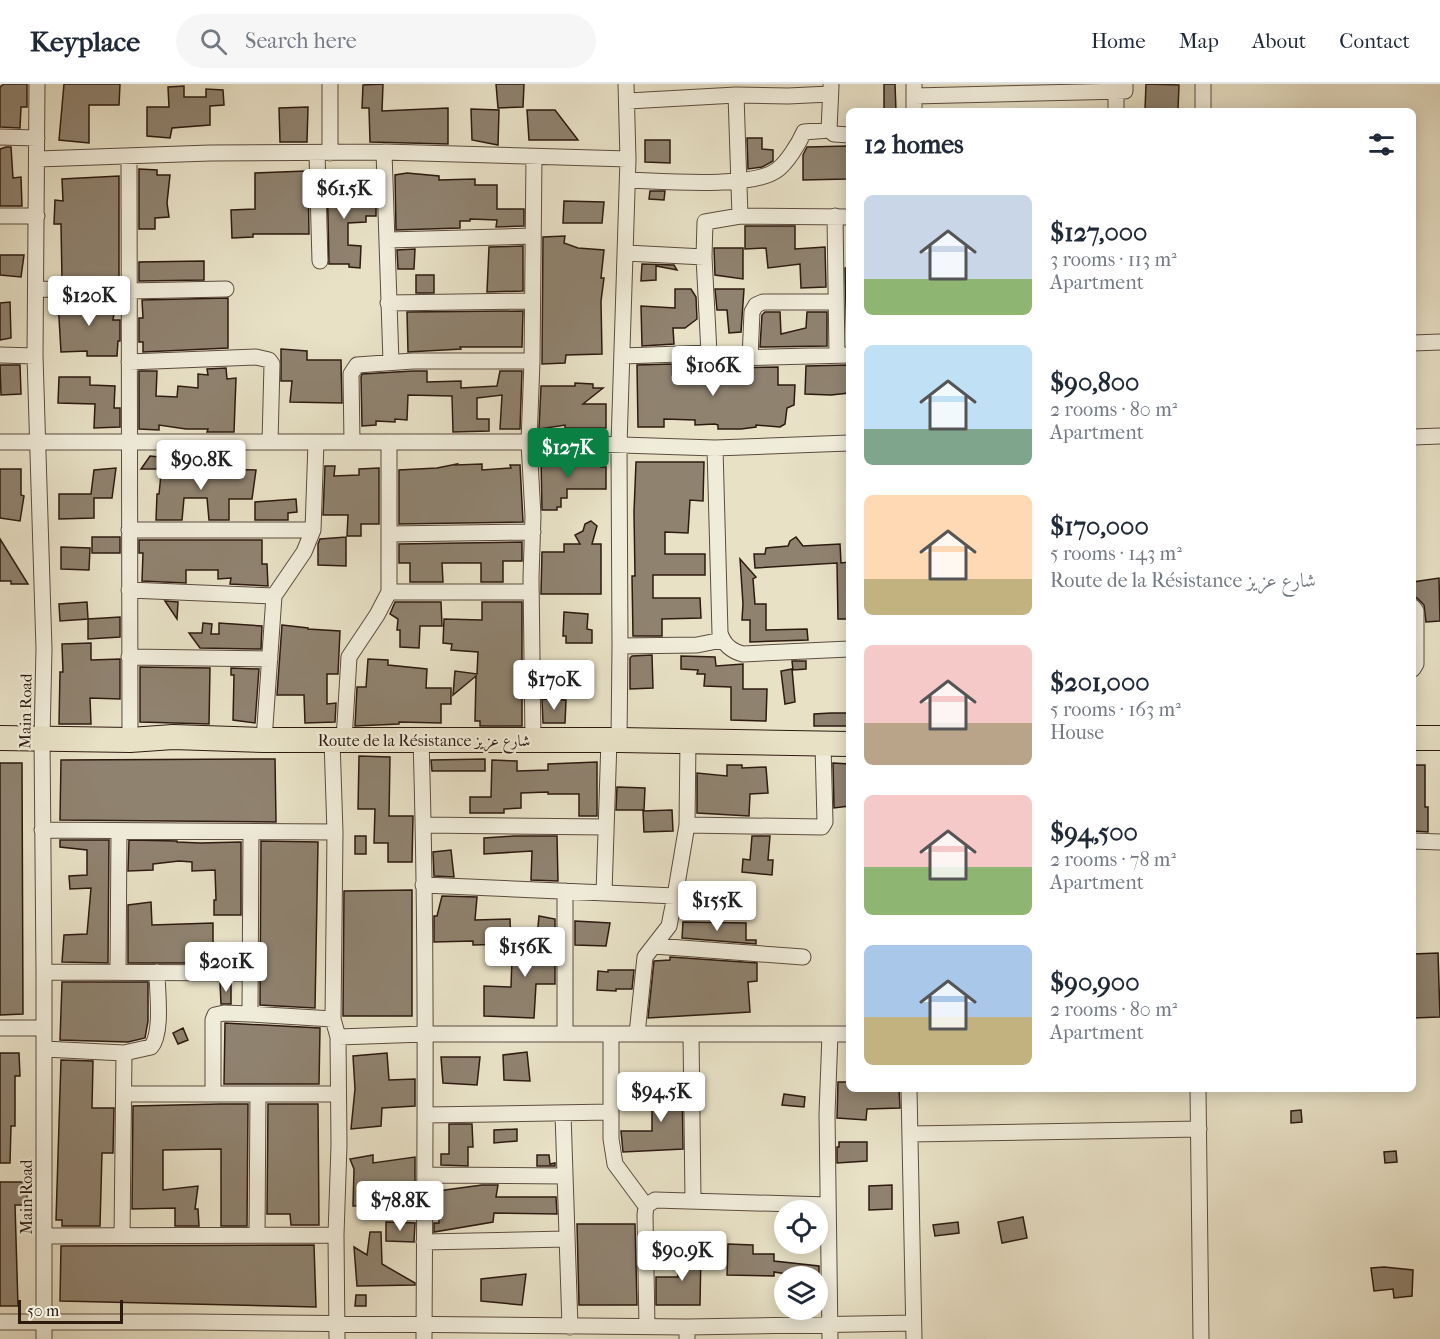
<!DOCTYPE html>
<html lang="en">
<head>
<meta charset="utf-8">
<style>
	:root { --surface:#fff; --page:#f6f6f7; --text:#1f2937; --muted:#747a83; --line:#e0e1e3; --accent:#0b8043 }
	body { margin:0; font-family:"IM FELL French Canon",Amiri,serif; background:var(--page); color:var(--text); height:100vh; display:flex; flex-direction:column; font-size:22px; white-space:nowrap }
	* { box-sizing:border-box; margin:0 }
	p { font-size:20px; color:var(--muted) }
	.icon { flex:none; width:33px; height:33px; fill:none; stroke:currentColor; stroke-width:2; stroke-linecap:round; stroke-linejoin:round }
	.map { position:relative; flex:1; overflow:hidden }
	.sheet { position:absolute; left:846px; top:24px; width:570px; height:984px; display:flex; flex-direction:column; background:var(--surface); border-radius:9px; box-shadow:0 3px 15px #0003 }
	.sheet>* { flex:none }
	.controls { position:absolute; left:774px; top:1116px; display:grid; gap:12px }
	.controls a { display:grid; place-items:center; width:54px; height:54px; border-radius:50%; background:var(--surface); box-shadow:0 3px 15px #0003; font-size:30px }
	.scale { position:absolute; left:18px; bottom:15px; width:105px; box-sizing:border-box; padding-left:6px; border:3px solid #2e1b10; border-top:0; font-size:16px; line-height:21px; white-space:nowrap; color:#2e1b10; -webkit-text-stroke:4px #f0ecda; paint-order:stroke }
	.price { position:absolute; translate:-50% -51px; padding:0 14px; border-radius:6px; background:#fff; color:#222; font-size:20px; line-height:39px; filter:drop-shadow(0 2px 3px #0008) }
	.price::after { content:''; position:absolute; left:50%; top:36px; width:18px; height:14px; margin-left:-9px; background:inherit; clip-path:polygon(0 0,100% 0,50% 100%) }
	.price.current { background:var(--accent); color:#fff }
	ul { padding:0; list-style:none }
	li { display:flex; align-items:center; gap:18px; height:150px; padding:0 18px }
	li span { display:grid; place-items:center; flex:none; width:168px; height:120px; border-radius:9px; color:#555 }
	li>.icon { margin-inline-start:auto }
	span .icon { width:72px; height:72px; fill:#fffc; stroke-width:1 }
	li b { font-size:26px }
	h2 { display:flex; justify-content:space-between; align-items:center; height:72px; padding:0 18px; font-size:26px }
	header { display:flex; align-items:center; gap:36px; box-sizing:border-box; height:84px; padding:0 30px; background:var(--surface); border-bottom:2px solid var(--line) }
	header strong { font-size:28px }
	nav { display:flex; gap:33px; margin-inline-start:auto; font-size:21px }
	.search { width:420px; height:54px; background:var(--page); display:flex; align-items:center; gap:15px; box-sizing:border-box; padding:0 21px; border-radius:33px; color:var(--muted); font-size:22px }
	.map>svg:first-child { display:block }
</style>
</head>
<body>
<header>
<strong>Keyplace</strong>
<div class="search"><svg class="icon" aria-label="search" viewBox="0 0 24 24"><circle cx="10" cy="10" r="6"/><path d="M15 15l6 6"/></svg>Search here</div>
<nav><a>Home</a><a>Map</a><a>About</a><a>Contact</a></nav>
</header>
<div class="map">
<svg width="1440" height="1255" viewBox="0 0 1440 1255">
	<rect width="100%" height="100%" fill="#e8e1c6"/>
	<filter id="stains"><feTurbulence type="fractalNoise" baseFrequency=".00333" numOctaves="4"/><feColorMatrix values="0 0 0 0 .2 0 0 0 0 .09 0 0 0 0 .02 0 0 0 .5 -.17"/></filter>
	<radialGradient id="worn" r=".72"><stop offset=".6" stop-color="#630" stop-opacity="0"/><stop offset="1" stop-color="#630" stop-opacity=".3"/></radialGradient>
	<!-- building -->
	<path fill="#8f826f" stroke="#2e1b10" stroke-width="1.5" d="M4,0H27V23H21L20,44L0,43V3Z
		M64,0H120L119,21H89V59L59,56Z
		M383,0L382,27L448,24V60L370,58L369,24H362L363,1Z
		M496,0H524L523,23L498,24Z
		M884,0H895L896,27H884Z
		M1146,0L1179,1L1178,26H1145Z
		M184,2V13H206V5L223,6L224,21L210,22V41L172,44L170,54L147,52V23H169L168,3Z
		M308,23L307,58H280L279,24Z
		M471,25L499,26L498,61L472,56Z
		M527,26H555L578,56H529Z
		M747,54H762V65L773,66V77L762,83L748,85Z
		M645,56H670V79L645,78Z
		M848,62L847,95L803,96V71L807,63Z
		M6,63H11L13,94L21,93L22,122H0V65Z
		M139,85L157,86V91H170L167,119L169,133L155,134V145H139Z
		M346,86V118H376V132H366V138L348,139V161L361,162L360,184L349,183V180H329L327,87Z
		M306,87L308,88L309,150H253V153L232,154L231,126L255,125V89Z
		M407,89L439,92V96L475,95V101H497V125H524V142L496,143L497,136L470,135V137H460V144L396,146L395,91Z
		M119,92V197L62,196L61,140H54L55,116L63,117L62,95Z
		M650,107H665L664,116L649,115Z
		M564,117L604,118L602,139H563Z
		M745,142H795V165L825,163L826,203L801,204L800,180L768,184L766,164L745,165Z
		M565,152L564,159L578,164L604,166L601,194H604L601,217L602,270L566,271L565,279L542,280L543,153Z
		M523,162V207L487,208L489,163Z
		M714,164H743V195L715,191Z
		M415,165L414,185H398L397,166Z
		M0,171H24L21,193L0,191Z
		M204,177V196L139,197V178Z
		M642,180L674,181L677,186L656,182V196L641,197Z
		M849,183V261H847L845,184Z
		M416,191H434V209H416Z
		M675,205H691L696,213L697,235L685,244H673L674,260L642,262L641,222L675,224Z
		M715,205H744L741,248L729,249L727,226H717Z
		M228,214V264L143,268V258H139V234H143L142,216Z
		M61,215L116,216L113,236H120V257H118L117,272H87V267L61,268L58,217Z
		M10,218L11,254L0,256V219Z
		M523,227L522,263H460L461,265L408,268L407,228Z
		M765,228H780L781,250L806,244L807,228H827V262L760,263L762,231Z
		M281,265L307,267V276H341L342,319L290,318L292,297H281Z
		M701,279L730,284L778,283V301H795L794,321L787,324L785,340L780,343L756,341V343L741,345H718V341L715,340L695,341V336L664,335V343H638L637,281L672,280V291H701Z
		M0,281H20L21,310L1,311Z
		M849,281V309L831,311L805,310L806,282Z
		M226,284L227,295L236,294L234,348H207L208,345H186L159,341V346L139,345V287H157L156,312L177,313L178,302L198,304V290L208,291L207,285Z
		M413,287H427V298L461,297V304L497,302L500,287H522L520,345H500L502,311L477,314V335H489V347L453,348L452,312L408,311L407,336L395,335V338L376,337V341L362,342L361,293L362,290Z
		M59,293H90V301L115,302L114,324H120V343L94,344L95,320L58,319Z
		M575,299L593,300V304H603L583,320H606V344H565V341L539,345L541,302H575Z
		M150,372L159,373L157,385H141Z
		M565,372L575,379H601V383H606V405H567V414H561V423H557V426H542L541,374H562Z
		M636,378H704L703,417L690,416L688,449L665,448V470H705V491H653V514H700L701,534L662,535V552H633L632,492H635L634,428Z
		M457,380L456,381L482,380V386L511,384L510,381H520L523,438L399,440V386L437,384Z
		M162,381H195L193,393L221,394V385L256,386L252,415H229V436H209L207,414H184L182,436H156L157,410H159Z
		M325,382H335L334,392L359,391V385L379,384V440H361V452H347L348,431H323Z
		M116,384L112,414H94V434L59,435V410H91L94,386Z
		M0,385H21V411L24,412L20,437L0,434Z
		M296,415L297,428L288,429V436H255V418Z
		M591,437L597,442L592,460H601V510H541L542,468H564V460H580L575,451L583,447L585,440Z
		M92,453H120V469H92Z
		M346,453V482L318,481V460L320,455Z
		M796,453L803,462L840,460L841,479L849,478V535H838L837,479L755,484L754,470H765L766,464L788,462L790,457Z
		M0,455L28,500H11V497H0Z
		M139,456H262V480H267L268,502L230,500L231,494L218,495V486H186V499L142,497L143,469H139Z
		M522,458V477H503V498H481V479H442L443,498H410V479H399V460Z
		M61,463L90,464L89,486L61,485Z
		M740,475L756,493L753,495L755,520H766V546L807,545L808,556L750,558V536H742L743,520Z
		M1439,494L1440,537L1426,538L1424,521L1417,514L1413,513V498Z
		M165,517L178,518L177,535Z
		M87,518L88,535L60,537L59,520Z
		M395,518H441L442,542H420L419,564L400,563V546H397L398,535L390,530Z
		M482,518H522V642H480V637H475L476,592L453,611L455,587L477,590L478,568L451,566L452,560L443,559L444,535L482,536Z
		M564,528L588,530L587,545L592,546V559H566V552H563Z
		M120,533V553L88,555V535Z
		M203,539L212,540L211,550H219V539L262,542L261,565L200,564L189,549H202Z
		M282,541L308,544V545L340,547L338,590H327V620L336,619L335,638L305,639L304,611H277Z
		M91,559V576L120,575V615L90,614L91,640H59L60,588H63L62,560Z
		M652,571L653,604L630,605V574L632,572Z
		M681,572L715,573L716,582L743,580V605H767L766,637L731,636V603L704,602L705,590H697L698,586L681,585Z
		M368,575L388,576V581L427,585L426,604H451V620H441V639L399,638V640L355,642L357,603H366Z
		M792,577H806V585L793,586Z
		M140,583L210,584L209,640L140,638Z
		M231,584L259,585L255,639L233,636L234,591H231Z
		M792,585L795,618L785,620L781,587Z
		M542,615L566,616L565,639H543Z
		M831,629H849V642H814V630Z
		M359,672L390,673L389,732H413L412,778H388V759H374L375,725H358Z
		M275,675L276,738L60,736L61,676Z
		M485,675V687H432L431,676Z
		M492,676L517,677V687L548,686V680L597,678V732H579V710H548V708L521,709V724L504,725V729H470V713H491Z
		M0,679H22L23,930L0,931Z
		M833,679L849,680V722L834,724Z
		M727,681H742V684L766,683L768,709L750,710L749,732L697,729V689L727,692Z
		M1413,681H1425V723H1428V748L1413,747Z
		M617,703L645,704L644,726H616Z
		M672,726L673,747L644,748L643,727Z
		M355,752H366V770H355Z
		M514,752H557L558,797L531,796L532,767L484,770V754Z
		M752,752H770L768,776H773L772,791L742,788L743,775L750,776Z
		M60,756H109L108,879L62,878L64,851L87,850L91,804L70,805L69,792L87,791V766L60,763Z
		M129,756L177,757V758L200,759L241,758V831H214V816H216L215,786L192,787V778L179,777L153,780V786L128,787Z
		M261,757L318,758L315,924L260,921Z
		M451,766L454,793L434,792L433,768Z
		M412,806V932H343L344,807Z
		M442,812L477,813L475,836L510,835L511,860L473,861V857L434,858V832H437Z
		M151,818L152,841L213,839V860H241V879H128V821Z
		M539,832L555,835V900H536L534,934L484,932V902L511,903L512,874H535Z
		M575,837L610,839L606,862L575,861Z
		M683,838L746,839V856H756V860L682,854Z
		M1438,869L1440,933L1413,934V870Z
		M670,873L757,879V897L748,898L750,928L648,934L654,877L670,876Z
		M608,886H634L632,905H616V907L597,906L598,887L608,888Z
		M62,898H148V937L145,954L128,958L60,956Z
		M220,899H231V920H221Z
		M225,939L320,944L319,1000H224Z
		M183,944L188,956L178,960L173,949Z
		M527,968L530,997L504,996L503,971Z
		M0,969H19L20,992H15V1042H11L10,1079H0Z
		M387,969L389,996L415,995V1022L382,1024L381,1042L351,1045L355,1005L353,972Z
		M441,973H480L477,1001L443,999Z
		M61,976L93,977L92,1024H114L113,1069H102L100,1142H62V1136H56Z
		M682,994L683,1065L623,1068L621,1047H652V1025H661L659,996Z
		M838,998H849V1005H899L900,1024L867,1025L866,1036L837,1034Z
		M784,1010L805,1013L804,1023L782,1021Z
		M220,1020H248L247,1142H221V1065L163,1066V1106L198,1102L195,1125H198L199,1142H175V1124L132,1125L133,1022Z
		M268,1020H318L319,1141H291L290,1130H267Z
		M1301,1026L1302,1038L1291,1039V1027Z
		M449,1040H472L473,1063H468V1082L441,1081V1070H449Z
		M517,1045V1057L494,1059V1046Z
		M839,1058H867V1077L837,1079V1063H839Z
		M1396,1067L1397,1078L1385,1079L1384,1068Z
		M373,1071V1079L415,1073V1113L382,1118V1121L353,1122L354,1085L350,1075Z
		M537,1071H549L550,1080L555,1079V1082H537Z
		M0,1098H27V1121H15L18,1222H0Z
		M482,1101H498L496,1113H556L557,1130L494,1129L493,1138L434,1148V1139H439L438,1107Z
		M892,1101V1125L869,1126V1102Z
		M1023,1133L1027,1154L1002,1159L998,1138Z
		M386,1138L415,1139L414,1158L386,1157Z
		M958,1138L959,1149L935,1152L933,1141Z
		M577,1140H635L637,1221H579Z
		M370,1148H381L382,1180L415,1199V1201L357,1202L354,1163L367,1171Z
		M728,1160L753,1161V1170H774V1177L819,1182V1192H799L774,1188V1192L727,1191Z
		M314,1161L316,1223L60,1217L61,1162Z
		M678,1166H701L700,1221H656V1193H678Z
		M1384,1183L1413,1186L1412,1212L1394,1214L1393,1205L1374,1207L1371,1184Z
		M526,1190L522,1221L481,1217V1195Z
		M356,1211H366V1222H355Z"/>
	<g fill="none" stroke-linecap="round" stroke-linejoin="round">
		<defs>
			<path id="minor" d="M37,0L35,272L44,565L42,654L44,888V1255
				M330,0V69
				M914,0V27
				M1203,0V27
				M1116,7V27
				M736,11L740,132
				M914,12L1125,7V0
				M628,17L736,11L788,12L830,10
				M829,46L831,2
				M0,53L37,54
				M384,68L391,278
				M317,69L320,177
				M129,73L130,656
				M38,75L210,69L384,68L628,75
				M628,96C660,97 752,105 777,86C787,79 799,59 804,48L829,46L834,50L849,51
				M0,132H37
				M835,132L837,271
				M388,156L533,152
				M626,169L704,173
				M36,205L129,207L226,205
				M388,219L532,217
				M1413,259L1440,258
				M709,269L704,173L705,138L740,132L849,133
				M0,271L35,272
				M622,272L709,269L730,274L849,271
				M750,274L752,228L756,221L763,218H836
				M129,278L256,273L269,276L272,280L270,358
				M1413,353L1440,352
				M0,358H529L715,364L849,359
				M352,358L351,290L357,281L413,277H532
				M715,364L720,549C724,561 731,567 743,570L849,565
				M129,446H313
				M389,450L533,448
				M129,506L274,512L304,468L313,446L316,358
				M389,508H531
				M1413,523L1416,527V580L1413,585
				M620,562L697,561L722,556
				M129,573L270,575
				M264,656L274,512
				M332,656L335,748L333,935L338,953L339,1061L336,1151L337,1255
				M344,656L349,573L377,531L389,508V358
				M421,656C427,855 425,1055 424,1255
				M533,656L531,493L533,432L529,358L532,277L534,73
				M619,656L620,562L619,361L628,75L626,0
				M423,741L606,743
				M687,741L822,743L825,738L823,661
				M42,746L335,748
				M1413,757L1440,758
				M423,801L675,812
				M604,809L609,656
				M654,862L803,873
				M44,888L250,889
				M118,888L119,747
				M250,930L251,748
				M0,944H44
				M565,950V807
				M611,950V1055L615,1080L646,1122
				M637,950L645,873L669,842L675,812L687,741L688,657
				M691,950L693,1116
				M830,950L827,1030L830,1255
				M338,953L425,950H849
				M44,965L124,969L151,963C163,949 157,907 157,888
				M909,1005L914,1255
				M1198,1005L1201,1255
				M124,1010H338
				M213,1010V936L215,931L224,929L250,930L333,935
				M563,1029L570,1243
				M426,1031L611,1028
				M910,1050L1199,1045
				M425,1091L565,1092
				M257,1151L258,1010
				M44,1152L336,1151
				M122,1152L124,969
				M424,1158L567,1155
				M0,1238H192L687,1243
				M647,1243L645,1131L646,1122L655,1116L828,1121
				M687,1255V1243L913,1239"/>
			<path id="primary" d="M0,654L130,656L173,653L264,656H619L849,660
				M1413,654H1440"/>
		</defs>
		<!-- minor casing -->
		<use href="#minor" stroke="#5c4c3e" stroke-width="17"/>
		<!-- primary casing -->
		<use href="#primary" stroke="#2e1b10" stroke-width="26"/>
		<!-- minor -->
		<use href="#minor" stroke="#f0ecda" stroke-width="15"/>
		<!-- primary -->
		<use href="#primary" stroke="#e8e1c6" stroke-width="24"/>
	</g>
	<g text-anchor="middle" stroke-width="4.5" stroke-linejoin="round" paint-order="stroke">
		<!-- street labels -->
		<g font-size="16" fill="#2e1b10" stroke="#f0ecda">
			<text transform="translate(25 627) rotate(-89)" y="6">Main Road</text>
			<text x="424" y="662">Route de la Résistance شارع عزيز</text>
			<text transform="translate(26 1113) rotate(-90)" y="6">Main Road</text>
		</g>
	</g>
	<rect width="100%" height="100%" filter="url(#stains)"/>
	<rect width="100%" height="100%" fill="url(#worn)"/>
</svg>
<div class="controls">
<a><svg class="icon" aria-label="locate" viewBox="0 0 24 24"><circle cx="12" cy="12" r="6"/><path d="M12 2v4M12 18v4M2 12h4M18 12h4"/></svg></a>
<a><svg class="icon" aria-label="layers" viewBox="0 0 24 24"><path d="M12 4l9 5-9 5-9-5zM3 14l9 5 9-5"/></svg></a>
</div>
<div class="scale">50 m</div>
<b class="price" style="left:344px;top:136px">$61.5K</b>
<b class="price" style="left:89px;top:243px">$120K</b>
<b class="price" style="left:713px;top:313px">$106K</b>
<b class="price current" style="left:568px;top:395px">$127K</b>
<b class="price" style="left:201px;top:407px">$90.8K</b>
<b class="price" style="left:554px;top:627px">$170K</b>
<b class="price" style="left:717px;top:848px">$155K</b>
<b class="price" style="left:525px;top:894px">$156K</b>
<b class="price" style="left:226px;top:909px">$201K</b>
<b class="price" style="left:661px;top:1039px">$94.5K</b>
<b class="price" style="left:400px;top:1148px">$78.8K</b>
<b class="price" style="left:682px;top:1198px">$90.9K</b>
<section class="sheet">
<h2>12 homes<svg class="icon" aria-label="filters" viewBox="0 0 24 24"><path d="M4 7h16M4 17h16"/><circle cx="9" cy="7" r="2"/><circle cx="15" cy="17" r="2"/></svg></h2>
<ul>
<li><span style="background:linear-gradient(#c9d6e8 70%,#8fb573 0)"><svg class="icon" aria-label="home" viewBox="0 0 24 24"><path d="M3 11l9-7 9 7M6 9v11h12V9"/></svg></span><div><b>$127,000</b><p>3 rooms · 113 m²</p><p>Apartment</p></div></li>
<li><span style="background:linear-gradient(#bfe0f5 70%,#7fa58c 0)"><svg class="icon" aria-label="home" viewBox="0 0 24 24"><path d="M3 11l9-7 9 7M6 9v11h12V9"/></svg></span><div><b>$90,800</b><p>2 rooms · 80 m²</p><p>Apartment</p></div></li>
<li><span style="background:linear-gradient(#ffd9b3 70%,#c2b280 0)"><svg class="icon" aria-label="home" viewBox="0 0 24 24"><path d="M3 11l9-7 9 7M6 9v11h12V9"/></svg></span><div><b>$170,000</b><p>5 rooms · 143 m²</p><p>Route de la Résistance شارع عزيز</p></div></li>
<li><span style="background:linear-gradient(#f6c9c9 65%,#b9a48a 0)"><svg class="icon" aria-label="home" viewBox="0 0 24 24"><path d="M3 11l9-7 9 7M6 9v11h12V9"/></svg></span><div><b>$201,000</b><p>5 rooms · 163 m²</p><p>House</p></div></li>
<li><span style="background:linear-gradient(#f6c9c9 60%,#8fb573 0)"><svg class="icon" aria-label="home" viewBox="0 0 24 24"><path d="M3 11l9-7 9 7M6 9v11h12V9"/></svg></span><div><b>$94,500</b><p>2 rooms · 78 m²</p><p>Apartment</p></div></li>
<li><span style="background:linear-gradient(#a9c7e8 60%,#c2b280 0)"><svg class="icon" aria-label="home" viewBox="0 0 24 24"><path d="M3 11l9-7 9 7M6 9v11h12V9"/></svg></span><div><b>$90,900</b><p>2 rooms · 80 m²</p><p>Apartment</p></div></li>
</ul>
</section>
</div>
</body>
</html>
